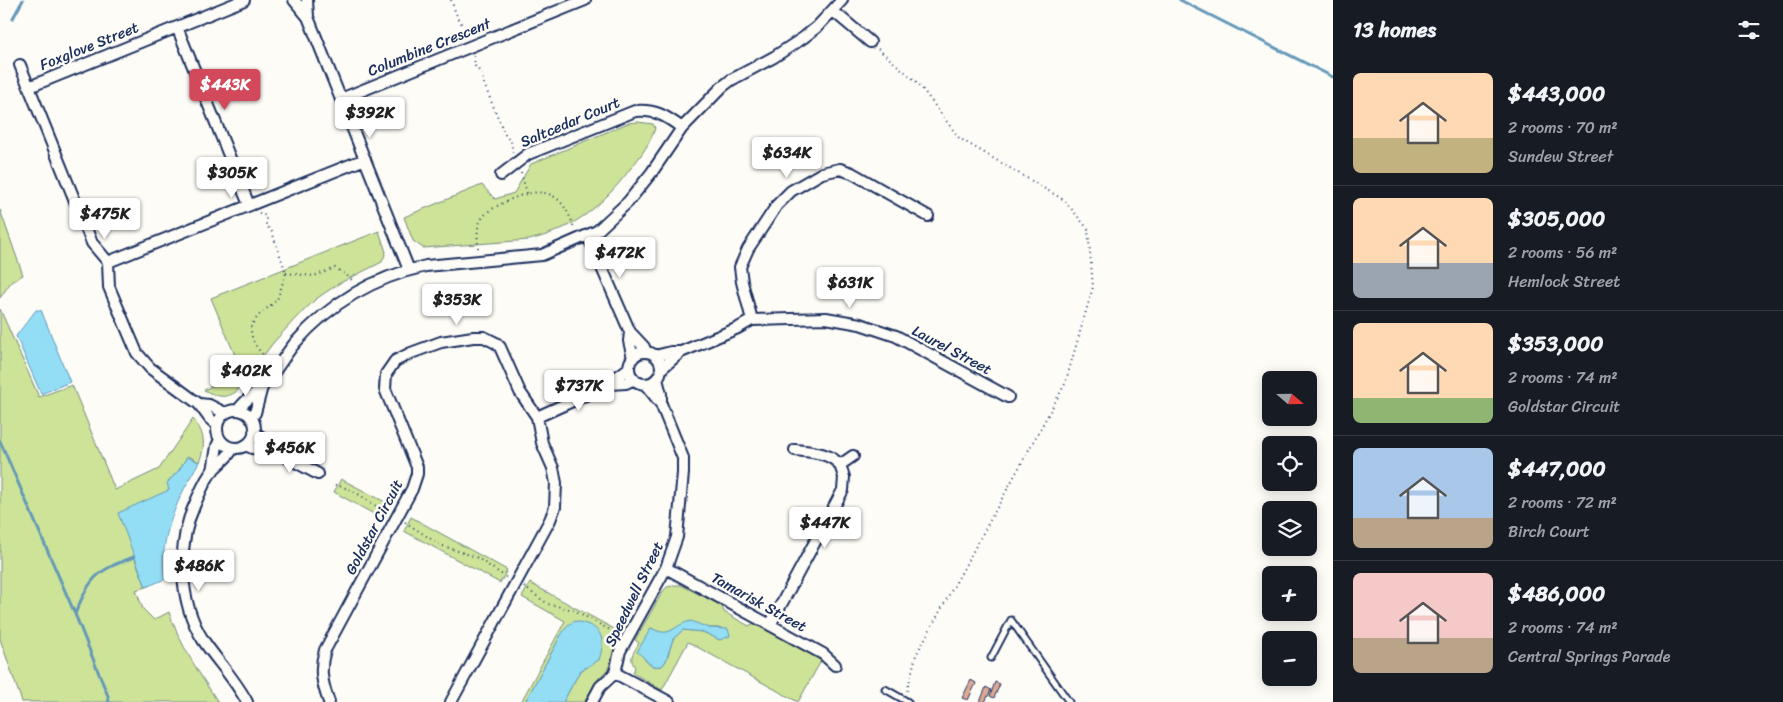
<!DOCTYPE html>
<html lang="en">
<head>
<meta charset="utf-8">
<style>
	:root { --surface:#171b24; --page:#242831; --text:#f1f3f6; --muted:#9ea1a6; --line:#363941; --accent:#d1495b }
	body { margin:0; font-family:Sriracha,sans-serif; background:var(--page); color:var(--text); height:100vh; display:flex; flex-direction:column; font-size:19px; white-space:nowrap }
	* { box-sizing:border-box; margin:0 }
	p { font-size:16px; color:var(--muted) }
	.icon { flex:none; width:28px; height:28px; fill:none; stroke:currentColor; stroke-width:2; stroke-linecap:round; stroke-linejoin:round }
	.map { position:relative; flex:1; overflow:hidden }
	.sheet { display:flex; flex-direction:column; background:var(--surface); width:450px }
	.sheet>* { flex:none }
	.needle { width:32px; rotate:110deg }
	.tools { position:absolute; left:1262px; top:371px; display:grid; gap:10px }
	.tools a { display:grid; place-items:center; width:55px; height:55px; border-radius:8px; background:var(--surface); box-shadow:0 2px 12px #0003; font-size:25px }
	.price { position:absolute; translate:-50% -42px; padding:0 11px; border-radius:5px; background:#fff; color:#222; font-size:16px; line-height:32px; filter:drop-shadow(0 1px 2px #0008) }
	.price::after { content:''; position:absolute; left:50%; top:30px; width:15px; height:11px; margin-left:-8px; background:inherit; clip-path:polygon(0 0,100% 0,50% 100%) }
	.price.on { background:var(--accent); color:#fff }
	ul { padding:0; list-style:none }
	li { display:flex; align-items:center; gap:15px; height:125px; padding:0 20px }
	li+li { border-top:1px solid var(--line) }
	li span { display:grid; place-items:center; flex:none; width:140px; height:100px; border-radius:8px; color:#555 }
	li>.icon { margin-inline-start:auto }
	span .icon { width:60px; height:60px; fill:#fffc; stroke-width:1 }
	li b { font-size:21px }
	h2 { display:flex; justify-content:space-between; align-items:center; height:60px; padding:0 20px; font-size:21px }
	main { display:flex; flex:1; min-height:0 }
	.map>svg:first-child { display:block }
</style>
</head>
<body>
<main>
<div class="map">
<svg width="1333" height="702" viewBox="0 0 1333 702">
	<rect width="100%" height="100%" fill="#fdfcf7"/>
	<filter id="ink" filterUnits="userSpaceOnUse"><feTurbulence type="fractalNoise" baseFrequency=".02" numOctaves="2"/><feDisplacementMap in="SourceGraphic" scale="10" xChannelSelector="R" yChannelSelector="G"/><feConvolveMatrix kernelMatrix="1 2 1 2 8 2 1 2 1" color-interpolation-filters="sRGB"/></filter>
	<g filter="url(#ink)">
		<!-- green -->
		<path fill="#cde398" stroke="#74897b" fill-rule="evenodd" d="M638,122L653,124L655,128C651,142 641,156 631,168C603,205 575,229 529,240L423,248L413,241L404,217L482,185L495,199L514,193L531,164L628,123Z
			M0,210L23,275L11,282L0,298Z
			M379,231L386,252L382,262L338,284L316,299L295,319L273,343L237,391C225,400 216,396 204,390L218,383L237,360L211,298Z
			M0,309L39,397L72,385L115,490L159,469L193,419C205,433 206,445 199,462L190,457H187L179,470L168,482L169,490L134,557L146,587L136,590L143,609L154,620L169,612C180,645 199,673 218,702H22L0,639Z
			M341,479L389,504L381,518L334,492Z
			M411,517L507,570L500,583L404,531Z
			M530,583L616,630L613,635L619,639L608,669L596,681L585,702H563L580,671L588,667L561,635L525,702H521L565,621L522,597Z
			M676,585H681L722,606L724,612L749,626L754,623L817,657L821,661L798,702L688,642L662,690L633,673L635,667C628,658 634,652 639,643L635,640L663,591L667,587ZM703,626L709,628H719L720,640L703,632L683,630L673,639L666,661L662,666C651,668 647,664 642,655L651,628L661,633H667L674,629Z"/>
		<!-- water -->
		<path fill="#93def4" stroke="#6398b8" d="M36,310H41L70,382L41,394L16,336Z
			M187,457L199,462C179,496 157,539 165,579L146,587L118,513L169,490L167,483L179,470Z
			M575,621C600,626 607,635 599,660L580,671L563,702H525L561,635L568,625Z
			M691,621L709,628L728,629L730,636L720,640L703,632L683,630L673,639L666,661L662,666C645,668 649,659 637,652L651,628C672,639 672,625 691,621Z"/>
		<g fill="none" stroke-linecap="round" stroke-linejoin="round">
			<!-- stream -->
			<path stroke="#6398b8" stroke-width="3" d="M1180,0L1333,77
				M13,18L23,0
				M0,441L75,614L108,696L109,702
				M75,614C91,576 96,571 134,557"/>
		</g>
		<!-- building -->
		<path fill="#dea994" stroke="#1b2f5e" d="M971,680L976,683L968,700L962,698Z
			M995,682L1000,684L994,698L990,696Z
			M986,687L991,690L985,702H980Z"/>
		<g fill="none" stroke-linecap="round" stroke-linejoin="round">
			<defs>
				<path id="service" d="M991,658L1011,620L1069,702
					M885,689L908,702"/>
				<path id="minor" d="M294,0L308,17L409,270
					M307,0L308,17
					M833,11L870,42
					M177,27L249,205
					M20,65L92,243L108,262L109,287L137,353L150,368L199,404L210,419L217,425
					M29,87L244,0
					M341,99L585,0
					M501,175L528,154L635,111C655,109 666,116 682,128
					M588,236L630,332L644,347L646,352
					M108,262L365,159
					M752,320L742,282L740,267L748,249L777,205L791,191L822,173L840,169L852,173L928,216
					M630,332L629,341L633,358
					M629 368a16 16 0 1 1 32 0a16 16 0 1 1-32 0Z
					M655,356L671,352H681
					M661,369L681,352L738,328L752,320L826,318L860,324L896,336L1008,397
					M657,379L661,394V404
					M610,384L617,377L629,368
					M199,404L209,405L225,413
					M238,410C245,400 255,394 263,386C275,373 284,356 295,343C330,303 375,277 426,266L542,255L597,231L628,202L652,172L682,128L722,87L731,80L774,57L803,38L817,27L842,0
					M217 429a19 19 0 1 1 38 0a19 19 0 1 1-38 0Z
					M537,417L610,384L626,383L634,379
					M251,418L255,413L262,387
					M254,432L268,442L275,451
					M246,445L252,448L275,451L318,474
					M233,448C228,458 220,462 213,470C205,479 200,493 195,504C176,545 179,602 203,640C217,661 235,679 247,702
					M795,450C811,452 829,452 840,465
					M213,471L217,446L220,440
					M666,568L823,654L835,665
					M770,625L843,490L844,477L840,465L853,456
					M615,673L669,702
					M329,702C322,683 319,669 325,650L412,489L417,474V467L385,389L386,374L395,361L411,353L441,342L473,337H484L496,343L500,347L520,392L537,417L542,443L553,468L556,483L555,507L550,520L451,702
					M592,702L600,687L615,673L620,651L666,568L677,537L683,473V458L661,404L645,384"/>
			</defs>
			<!-- service casing -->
			<use href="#service" stroke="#1b2f5e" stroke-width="9"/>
			<!-- minor casing -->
			<use href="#minor" stroke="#1b2f5e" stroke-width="14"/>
			<!-- path -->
			<path stroke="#1b2f5e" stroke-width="2" stroke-dasharray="1 4" stroke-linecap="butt" d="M451,0L458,19L464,27L467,38
				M878,49L918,83L959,138L1064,200L1088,229L1093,287L1065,384L916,655L907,692
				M474,56L475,66L481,73L484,84L506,137L511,141L513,154
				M521,173L527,193
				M259,213L266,216V225L272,232L286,273L277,300L258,316L251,326C250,339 257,350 267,358
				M478,248C478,240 476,230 480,222C485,211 497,206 507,201C542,185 562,190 574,228
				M286,273L314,276L335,268L344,273L352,280
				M335,485C360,491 366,501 387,513
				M405,522L440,545L476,557L507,578
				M524,587L548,604L574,610L617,634"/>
			<!-- service -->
			<use href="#service" stroke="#fdfcf7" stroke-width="5"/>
			<!-- minor -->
			<use href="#minor" stroke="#fdfcf7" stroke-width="10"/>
		</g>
	</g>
	<g text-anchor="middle" stroke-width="5" stroke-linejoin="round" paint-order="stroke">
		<!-- street labels -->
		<g font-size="15" fill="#1b2f5e" stroke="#fdfcf7">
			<text transform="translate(89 46) rotate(-22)" y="5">Foxglove Street</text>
			<text transform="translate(429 47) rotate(-22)" y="5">Columbine Crescent</text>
			<text transform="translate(570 122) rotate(-23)" y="5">Saltcedar Court</text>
			<text transform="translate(952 350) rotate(28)" y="5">Laurel Street</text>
			<text transform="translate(374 527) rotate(-62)" y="5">Goldstar Circuit</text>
			<text transform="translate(634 594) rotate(-64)" y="5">Speedwell Street</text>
			<text transform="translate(759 602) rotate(29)" y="5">Tamarisk Street</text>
		</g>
	</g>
</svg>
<div class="tools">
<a><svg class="needle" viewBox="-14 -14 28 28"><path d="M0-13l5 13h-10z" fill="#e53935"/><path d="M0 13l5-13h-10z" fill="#9ea1a6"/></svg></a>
<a><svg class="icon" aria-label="locate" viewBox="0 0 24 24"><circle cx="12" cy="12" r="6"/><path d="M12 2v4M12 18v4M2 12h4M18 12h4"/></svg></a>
<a><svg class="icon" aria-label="layers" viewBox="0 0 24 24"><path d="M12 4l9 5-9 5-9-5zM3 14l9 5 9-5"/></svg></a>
<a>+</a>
<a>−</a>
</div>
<b class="price on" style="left:225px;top:111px">$443K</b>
<b class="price" style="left:370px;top:139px">$392K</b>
<b class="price" style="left:787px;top:179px">$634K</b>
<b class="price" style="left:232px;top:199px">$305K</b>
<b class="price" style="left:105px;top:240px">$475K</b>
<b class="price" style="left:620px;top:279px">$472K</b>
<b class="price" style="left:850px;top:309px">$631K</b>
<b class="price" style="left:457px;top:326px">$353K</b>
<b class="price" style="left:246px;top:397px">$402K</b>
<b class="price" style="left:579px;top:412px">$737K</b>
<b class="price" style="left:290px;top:474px">$456K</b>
<b class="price" style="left:825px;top:549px">$447K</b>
<b class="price" style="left:199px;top:592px">$486K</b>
</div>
<section class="sheet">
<h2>13 homes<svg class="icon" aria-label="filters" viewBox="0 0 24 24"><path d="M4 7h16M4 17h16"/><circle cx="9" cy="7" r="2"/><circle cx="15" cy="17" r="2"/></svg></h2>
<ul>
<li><span style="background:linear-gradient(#ffd9b3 65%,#c2b280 0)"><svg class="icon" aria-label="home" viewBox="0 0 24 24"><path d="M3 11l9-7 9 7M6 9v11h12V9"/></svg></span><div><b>$443,000</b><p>2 rooms · 70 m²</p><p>Sundew Street</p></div></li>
<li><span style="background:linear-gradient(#ffd9b3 65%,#9aa5b1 0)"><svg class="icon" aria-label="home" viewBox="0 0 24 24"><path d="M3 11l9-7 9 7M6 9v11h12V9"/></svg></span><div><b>$305,000</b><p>2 rooms · 56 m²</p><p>Hemlock Street</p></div></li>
<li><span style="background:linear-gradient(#ffd9b3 75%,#8fb573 0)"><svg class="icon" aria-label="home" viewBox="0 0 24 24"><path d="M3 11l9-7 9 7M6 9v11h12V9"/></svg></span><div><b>$353,000</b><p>2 rooms · 74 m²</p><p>Goldstar Circuit</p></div></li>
<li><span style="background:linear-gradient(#a9c7e8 70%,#b9a48a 0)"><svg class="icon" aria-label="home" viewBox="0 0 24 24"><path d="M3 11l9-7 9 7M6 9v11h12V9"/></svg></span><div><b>$447,000</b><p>2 rooms · 72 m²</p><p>Birch Court</p></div></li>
<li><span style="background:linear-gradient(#f6c9c9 65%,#b9a48a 0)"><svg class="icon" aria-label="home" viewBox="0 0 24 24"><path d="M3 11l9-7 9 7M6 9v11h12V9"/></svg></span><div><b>$486,000</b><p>2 rooms · 74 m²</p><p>Central Springs Parade</p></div></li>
</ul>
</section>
</main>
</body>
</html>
